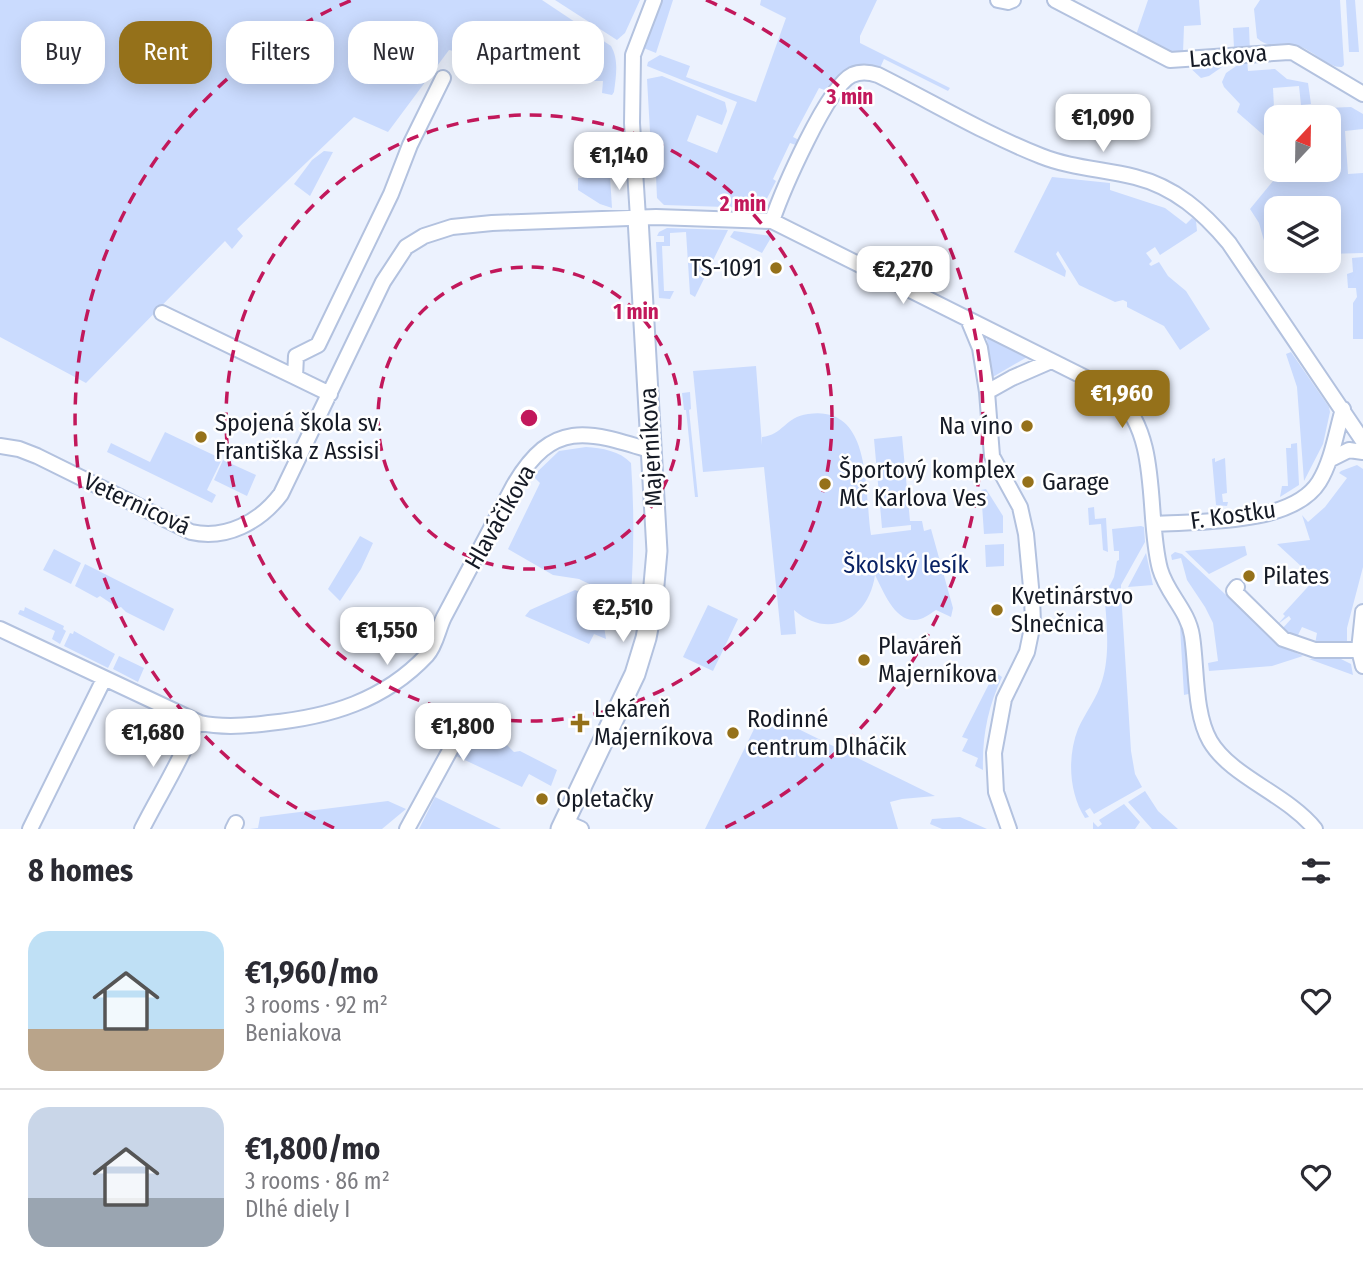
<!DOCTYPE html>
<html lang="en">
<head>
<meta charset="utf-8">
<style>
	:root { --surface:#fff; --page:#f7f7f7; --text:#2b2b33; --muted:#7c7c81; --line:#e1e1e2; --accent:#95711a }
	body { margin:0; font-family:"Fira Sans Condensed",sans-serif; background:var(--page); color:var(--text); height:100vh; display:flex; flex-direction:column; font-size:26px; white-space:nowrap }
	* { box-sizing:border-box; margin:0 }
	p { font-size:23px; color:var(--muted) }
	.icon { flex:none; width:38px; height:38px; fill:none; stroke:currentColor; stroke-width:2; stroke-linecap:round; stroke-linejoin:round }
	.map { position:relative; height:829px; overflow:hidden }
	.details { display:flex; flex-direction:column; background:var(--surface); flex:1 }
	.details>* { flex:none }
	.top-card { position:absolute; left:21px; top:21px; width:700px; height:63px; display:flex; gap:14px }
	.needle { width:46px; rotate:22deg }
	.buttons { position:absolute; left:1264px; top:105px; display:grid; gap:14px }
	.buttons a { display:grid; place-items:center; width:77px; height:77px; border-radius:14px; background:var(--surface); box-shadow:0 4px 18px #0003; font-size:35px }
	.price { position:absolute; translate:-50% -60px; padding:0 16px; border-radius:14px; background:#fff; color:#222; font-size:23px; line-height:46px; filter:drop-shadow(0 2px 4px #0008) }
	.price::after { content:''; position:absolute; left:50%; top:42px; width:21px; height:16px; margin-left:-10px; background:inherit; clip-path:polygon(0 0,100% 0,50% 100%) }
	.price.active { background:var(--accent); color:#fff }
	ul { padding:0; list-style:none }
	li { display:flex; align-items:center; gap:21px; height:175px; padding:0 28px }
	li+li { border-top:2px solid var(--line) }
	li span { display:grid; place-items:center; flex:none; width:196px; height:140px; border-radius:21px; color:#555 }
	li>.icon { margin-inline-start:auto }
	span .icon { width:84px; height:84px; fill:#fffc; stroke-width:1 }
	li b { font-size:30px }
	h2 { display:flex; justify-content:space-between; align-items:center; height:84px; padding:0 28px; font-size:30px }
	.pill { padding:0 24px; border-radius:21px; background:var(--surface); box-shadow:0 4px 18px #0003; font-size:24px; line-height:63px }
	.pill.active { background:var(--accent); color:#fff }
	.map>svg:first-child { display:block }
</style>
</head>
<body>
<div class="map">
<svg width="1363" height="829" viewBox="0 0 1363 829">
	<rect width="100%" height="100%" fill="#ecf2fe"/>
	<!-- green -->
	<path fill="#cadbfe" d="M0,0H542L611,46C619,60 616,76 614,92L612,95L602,93L603,81H578L449,50L388,132L354,117L237,229L243,236L232,249L225,241L86,383L0,337Z
		M555,0H640L625,33L617,40Z
		M661,0H673L656,53L641,47Z
		M761,0H877L860,36V43L950,88L948,91L884,59L880,68C855,64 840,70 827,91L819,88L793,137L801,141L799,146L790,143L773,179L776,181L763,206L756,208L664,205L657,198L655,153L651,150L647,79L662,76L725,102L727,111L722,125L697,115L687,141L717,153L737,102L647,66L648,62L660,55L690,66L686,77L756,102L786,18L760,5Z
		M1148,0H1199L1201,25L1184,26L1183,53L1176,56L1135,38Z
		M1260,0H1340L1344,65L1342,67C1328,68 1315,52 1301,47C1285,42 1271,51 1257,38L1254,9Z
		M1346,0H1355L1359,52H1349Z
		M1249,27L1250,52H1212V50L1234,48L1233,28Z
		M1232,60L1209,76L1201,78L1186,64Z
		M1245,60H1247L1248,71L1275,69L1287,79L1308,83L1311,104L1301,105L1299,86L1273,88L1276,146L1237,112L1240,104L1224,87L1222,82L1226,73Z
		M1351,107L1363,114V129L1345,131L1348,174L1363,173V253L1328,254V208H1276V261H1291L1272,269L1259,223L1250,209L1282,170H1328V117H1302L1301,109Z
		M324,151L333,152L310,196L294,184L312,160Z
		M610,176L612,208L600,204L578,190V178Z
		M1052,177L1110,183V190L1165,208L1186,224L1192,218L1196,221L1197,231L1160,255L1155,247L1146,253L1152,261L1149,264L1151,266L1159,262L1168,276L1186,291L1210,329L1180,350L1164,326L1127,307V302L1123,300L1115,302L1079,285L1058,251L1056,254L1066,271L1065,277L1014,252Z
		M667,228L728,230L695,297L690,294L686,232L670,233V246H662L664,291H674L670,299L659,298L656,242H664V236H657L659,232Z
		M734,231L772,236L762,253L730,237Z
		M1363,257V339H1353V303L1357,297L1356,288H1348L1347,274L1353,272L1352,258Z
		M986,335L1029,356L991,378L990,357Z
		M1291,352L1329,407L1330,412L1323,444L1304,481L1297,387L1286,354Z
		M756,366L762,445V437C783,435 785,417 808,414C874,404 864,494 871,535L911,530V525L882,528L874,439L902,436L910,521H922L924,531L931,529L953,608L951,617L936,610C930,614 922,620 915,620C894,621 883,590 875,575C869,618 830,641 794,610L796,634L781,635L764,467L703,472L693,371Z
		M690,392L691,409L689,410L698,497H695L686,410H684L682,393Z
		M165,432L222,459L207,490L216,495L212,503L107,452L111,443L150,462Z
		M1297,443L1299,485L1280,497L1282,486H1288L1286,448H1291V444Z
		M586,447C602,448 620,451 631,463C635,521 634,577 627,635H624L606,592L579,579L553,575L508,549L540,483L535,478V474L559,451Z
		M1215,458V462L1225,458L1227,493L1222,494L1223,502H1228L1227,506L1216,505L1212,459Z
		M223,460L256,475L247,496L214,480Z
		M1357,465L1363,469V567L1347,628V644H1315L1317,633L1302,627L1296,639L1282,629L1291,619L1289,616L1278,624L1285,616L1283,614L1315,579L1277,544L1310,540L1302,515L1308,522L1325,507L1347,478L1339,473L1341,471Z
		M986,489L1003,516V533L984,534L981,490Z
		M1094,507L1095,519L1106,518L1108,552L1103,550L1101,524L1089,525L1088,508Z
		M1141,526L1144,527L1145,542L1121,585V592L1131,751L1135,774L1142,787L1094,814L1090,808L1085,811L1089,817L1085,818C1069,793 1067,757 1078,729C1085,713 1097,698 1102,681C1111,652 1106,618 1104,589L1110,585L1114,577L1117,561L1119,560V551H1114L1112,529Z
		M360,536L373,543L361,569L340,601L328,589Z
		M1004,544V566L986,567L985,545Z
		M1245,546L1247,555L1209,574L1185,551Z
		M54,549L81,563L71,584L43,570Z
		M1175,552L1182,554L1281,646L1303,656L1272,666L1209,671L1208,663L1218,661L1213,623L1205,607L1187,580L1181,558L1172,560L1171,555Z
		M1146,553L1153,585L1128,587Z
		M85,564L174,609L164,631L126,612L121,607L118,608L100,596L97,598L75,586Z
		M575,590L600,600L606,639L594,634L589,644L525,616L530,610Z
		M708,605L738,619L713,671L683,657Z
		M25,607L64,626L63,629L66,631L60,644L52,639L55,631L18,614L20,610L24,611Z
		M1180,627L1183,629L1193,693L1184,695Z
		M74,631L115,654L108,668L64,646L70,633L73,634Z
		M119,656L144,668L138,682L113,669Z
		M1339,658L1351,664L1353,675L1309,659Z
		M995,672L1002,677C988,707 982,736 983,770L975,766L978,758L962,751L968,739L962,737Z
		M778,719L935,796L902,799L890,802L898,829H705L756,725Z
		M468,724L506,744L514,752L520,751L557,770L551,786L529,774L522,787L452,754Z
		M1145,791L1158,811L1178,829H1152L1128,802Z
		M435,797L501,829H419Z
		M388,801L406,809L382,829H250L258,828L260,817Z
		M1124,804L1140,822L1135,829H1093V822L1098,827L1102,824L1099,820Z
		M960,817L987,829H942L930,824L932,819Z"/>
	<g fill="none" stroke-linecap="round" stroke-linejoin="round">
		<defs>
			<path id="street" d="M998,0L1008,2L1013,0
				M1055,0L1170,60L1289,52L1294,53L1363,94
				M638,218L632,123L633,55L654,0
				M772,221C782,192 827,87 852,75C861,71 869,72 878,75C932,102 985,134 1041,156C1071,168 1103,169 1135,177C1175,187 1203,212 1229,243L1363,441
				M162,313L295,377
				M968,319L980,348L987,392L992,456L1020,507L1026,534L1032,598L1033,623L1027,652L1004,699L994,753L996,792L1009,829
				M987,392L1012,378L1051,361
				M330,394L295,377L296,356L318,345L391,194L410,145L443,78
				M0,446L19,449L37,456L191,532C226,540 260,522 281,494L383,282L406,247L424,236L452,227L492,223L656,217L772,221L1086,378C1096,384 1110,389 1118,397C1161,438 1146,517 1160,569C1167,594 1188,610 1192,636C1197,668 1194,713 1210,741C1231,777 1287,794 1315,829
				M1329,460L1349,450L1363,452
				M1155,524C1200,521 1292,525 1319,482C1332,461 1336,433 1343,409
				M1237,587L1234,591L1283,639L1315,650H1359
				M1363,612L1359,650L1363,666
				M0,629L200,723C223,728 247,726 269,723C329,717 384,701 427,655C436,645 438,629 444,617C467,573 491,529 514,485C553,419 588,431 652,451
				M565,822L581,829
				M30,829L104,679
				M142,829C160,793 182,760 196,722
				M233,829L236,823
				M407,829L460,732"/>
			<path id="secondary" d="M561,829L635,674L646,638L652,607L657,551L638,218"/>
		</defs>
		<!-- street casing -->
		<use href="#street" stroke="#b3c2df" stroke-width="18"/>
		<!-- secondary casing -->
		<use href="#secondary" stroke="#b3c2df" stroke-width="23"/>
		<!-- street -->
		<use href="#street" stroke="#fff" stroke-width="14"/>
		<!-- secondary -->
		<use href="#secondary" stroke="#fff" stroke-width="19"/>
	</g>
	<!-- distance rings -->
	<g fill="none" stroke="#c2185b" stroke-width="3.5" stroke-dasharray="12 9">
		<circle cx="529" cy="418" r="151"/>
		<circle cx="529" cy="418" r="303"/>
		<path d="M334 828A454 454 0 0 1 352 0M706 0A454 454 0 0 1 724 828"/>
	</g>
	<!-- markers -->
	<g fill="#95711a" stroke="#fff" stroke-width="2.5">
		<circle cx="776" cy="268" r="7"/>
		<circle cx="1027" cy="426" r="7"/>
		<circle cx="201" cy="437" r="7"/>
		<circle cx="1028" cy="482" r="7"/>
		<circle cx="825" cy="484" r="7"/>
		<circle cx="1249" cy="576" r="7"/>
		<circle cx="997" cy="610" r="7"/>
		<circle cx="864" cy="660" r="7"/>
		<path d="M576.5 712.5h7v7h7v7h-7v7h-7v-7h-7v-7h7z"/>
		<circle cx="733" cy="733" r="7"/>
		<circle cx="542" cy="799" r="7"/>
	</g>
	<g text-anchor="middle" stroke-width="5" stroke-linejoin="round" paint-order="stroke">
		<!-- street labels -->
		<g font-size="24" fill="#151a25" stroke="#fff">
			<text transform="translate(1228 56) rotate(-5)" y="8">Lackova</text>
			<text transform="translate(651 447) rotate(-93)" y="8">Majerníkova</text>
			<text transform="translate(137 504) rotate(25)" y="8">Veternicová</text>
			<text transform="translate(1233 515) rotate(-8)" y="8">F. Kostku</text>
			<text transform="translate(500 517) rotate(-60)" y="8">Hlaváčikova</text>
		</g>
		<!-- poi labels -->
		<g font-size="24" fill="#151a25" stroke="#fff" text-anchor="start">
			<text x="762" y="276" text-anchor="end">TS-1091</text>
			<text x="215" y="431">Spojená škola sv.<tspan x="215" dy="28">Františka z Assisi</tspan></text>
			<text x="1013" y="434" text-anchor="end">Na víno</text>
			<text x="839" y="478">Športový komplex<tspan x="839" dy="28">MČ Karlova Ves</tspan></text>
			<text x="1042" y="490">Garage</text>
			<text x="1263" y="584">Pilates</text>
			<text x="1011" y="604">Kvetinárstvo<tspan x="1011" dy="28">Slnečnica</tspan></text>
			<text x="878" y="654">Plaváreň<tspan x="878" dy="28">Majerníkova</tspan></text>
			<text x="594" y="717">Lekáreň<tspan x="594" dy="28">Majerníkova</tspan></text>
			<text x="747" y="727">Rodinné<tspan x="747" dy="28">centrum Dlháčik</tspan></text>
			<text x="556" y="807">Opletačky</text>
		</g>
		<!-- park labels -->
		<g font-size="24" fill="#082164" stroke="#fff">
			<text x="906" y="573">Školský lesík</text>
		</g>
	</g>
	<circle cx="529" cy="418" r="10" fill="#c2185b" stroke="#fff" stroke-width="3.5"/>
	<g font-size="21" text-anchor="middle" font-weight="bold" fill="#c2185b" stroke="#fff" stroke-width="5" stroke-linejoin="round" paint-order="stroke">
		<text x="850" y="104">3 min</text>
		<text x="743" y="211">2 min</text>
		<text x="636" y="319">1 min</text>
	</g>
</svg>
<div class="buttons">
<a><svg class="needle" viewBox="-14 -14 28 28"><path d="M0-13l5 13h-10z" fill="#e53935"/><path d="M0 13l5-13h-10z" fill="#7c7c81"/></svg></a>
<a><svg class="icon" aria-label="layers" viewBox="0 0 24 24"><path d="M12 4l9 5-9 5-9-5zM3 14l9 5 9-5"/></svg></a>
</div>
<b class="price" style="left:1103px;top:154px">€1,090</b>
<b class="price" style="left:619px;top:192px">€1,140</b>
<b class="price" style="left:903px;top:306px">€2,270</b>
<b class="price active" style="left:1122px;top:430px">€1,960</b>
<b class="price" style="left:623px;top:644px">€2,510</b>
<b class="price" style="left:387px;top:667px">€1,550</b>
<b class="price" style="left:463px;top:763px">€1,800</b>
<b class="price" style="left:153px;top:769px">€1,680</b>
<div class="top-card">
<a class="pill">Buy</a>
<a class="pill active">Rent</a>
<a class="pill">Filters</a>
<a class="pill">New</a>
<a class="pill">Apartment</a>
</div>
</div>
<section class="details">
<h2>8 homes<svg class="icon" aria-label="filters" viewBox="0 0 24 24"><path d="M4 7h16M4 17h16"/><circle cx="9" cy="7" r="2"/><circle cx="15" cy="17" r="2"/></svg></h2>
<ul>
<li><span style="background:linear-gradient(#bfe0f5 70%,#b9a48a 0)"><svg class="icon" aria-label="home" viewBox="0 0 24 24"><path d="M3 11l9-7 9 7M6 9v11h12V9"/></svg></span><div><b>€1,960/mo</b><p>3 rooms · 92 m²</p><p>Beniakova</p></div><svg class="icon" aria-label="heart" viewBox="0 0 24 24"><path d="M12 20l-8-8c-3-5 5-10 8-4 3-6 11-1 8 4z"/></svg></li>
<li><span style="background:linear-gradient(#c9d6e8 65%,#9aa5b1 0)"><svg class="icon" aria-label="home" viewBox="0 0 24 24"><path d="M3 11l9-7 9 7M6 9v11h12V9"/></svg></span><div><b>€1,800/mo</b><p>3 rooms · 86 m²</p><p>Dlhé diely I</p></div><svg class="icon" aria-label="heart" viewBox="0 0 24 24"><path d="M12 20l-8-8c-3-5 5-10 8-4 3-6 11-1 8 4z"/></svg></li>
</ul>
</section>
</body>
</html>
